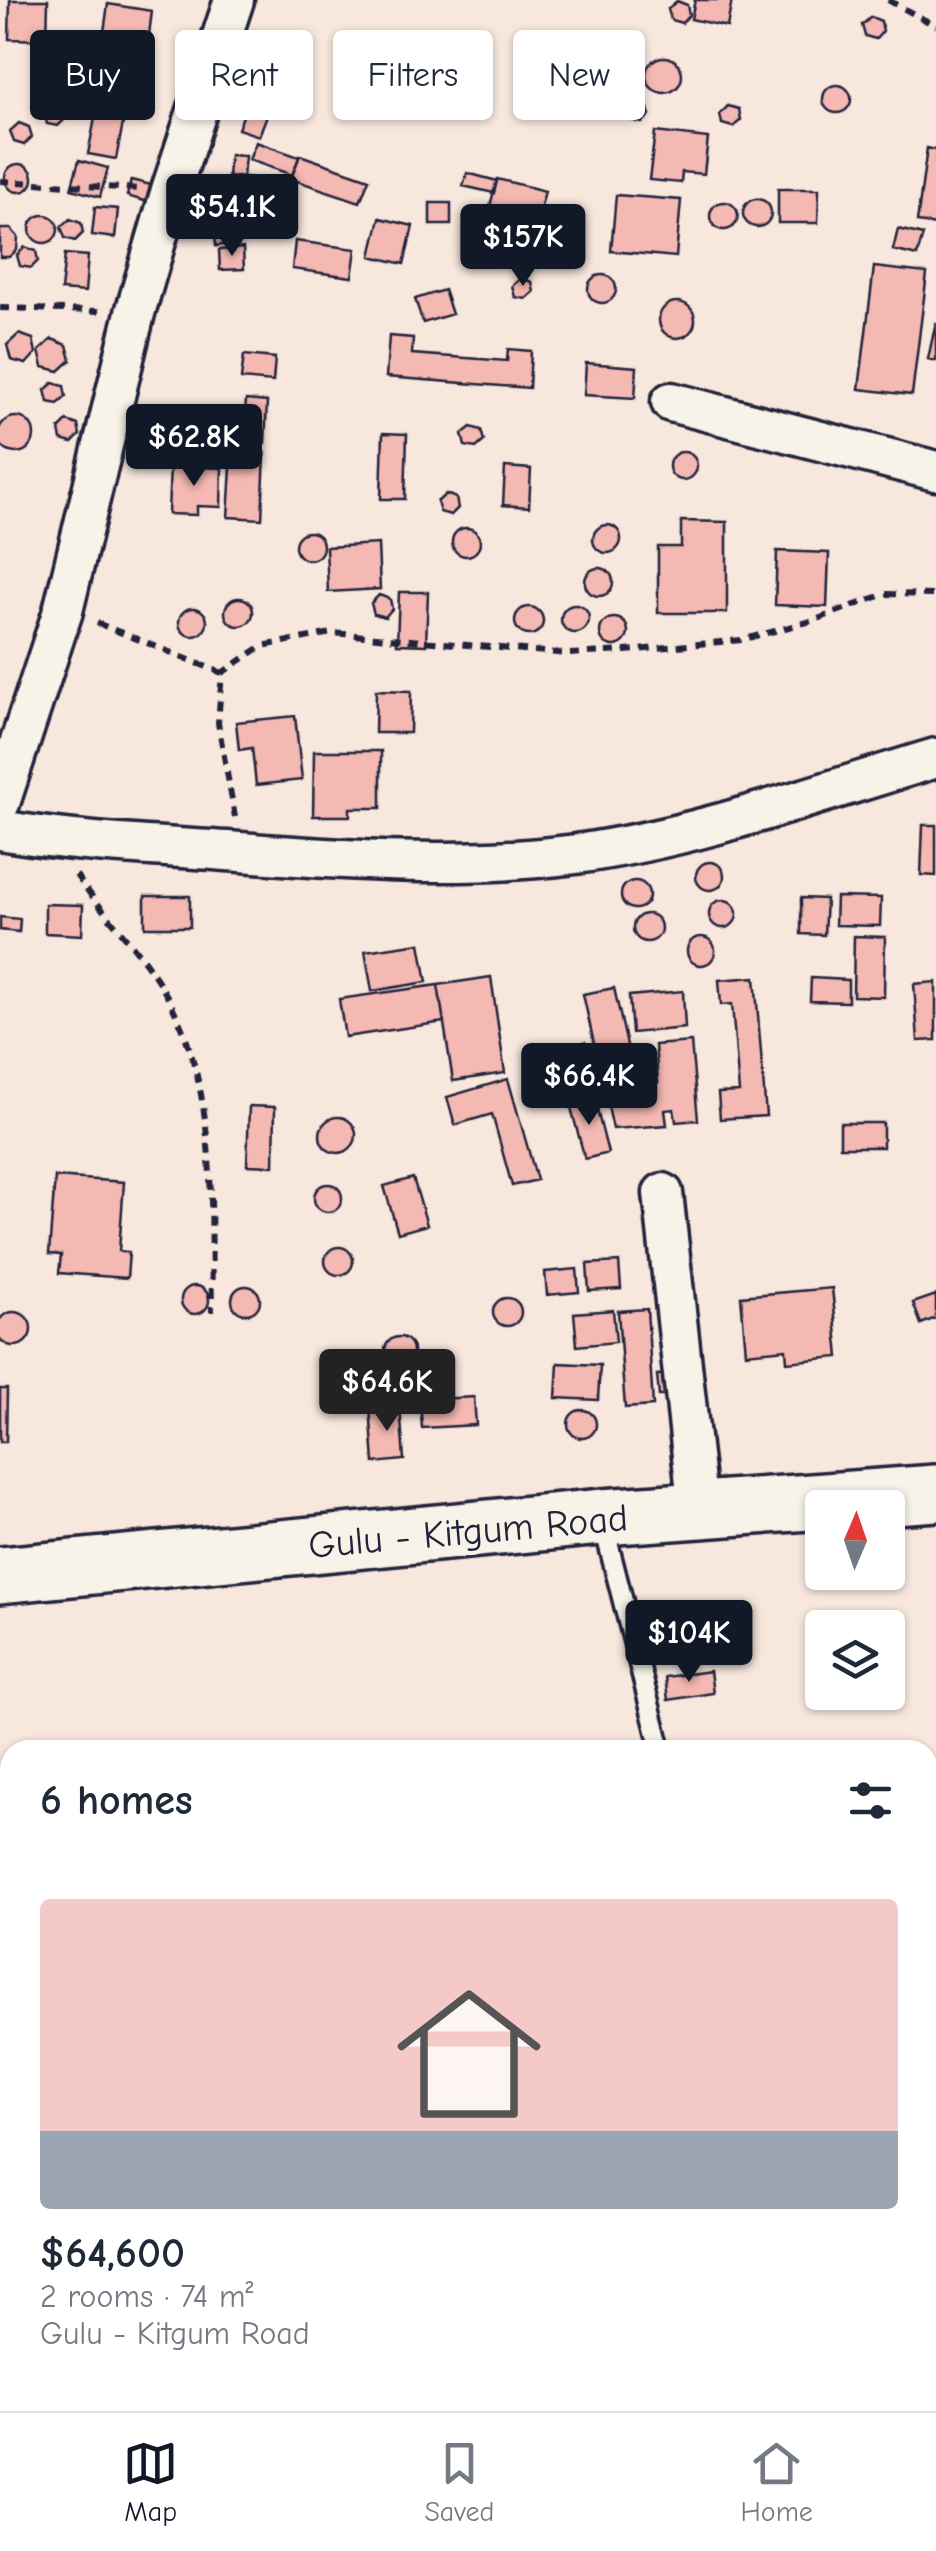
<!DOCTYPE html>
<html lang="en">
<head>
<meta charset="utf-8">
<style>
	:root { --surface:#fff; --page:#f2f2f3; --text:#1f2937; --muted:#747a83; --line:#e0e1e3; --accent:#111827 }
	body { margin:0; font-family:"Comic Neue",sans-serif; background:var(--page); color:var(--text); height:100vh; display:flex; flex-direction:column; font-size:38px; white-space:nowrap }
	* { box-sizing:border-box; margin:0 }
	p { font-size:32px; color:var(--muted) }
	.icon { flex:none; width:55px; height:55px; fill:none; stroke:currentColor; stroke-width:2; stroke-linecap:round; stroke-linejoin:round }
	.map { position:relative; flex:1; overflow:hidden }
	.panel { position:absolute; left:0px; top:1740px; width:938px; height:672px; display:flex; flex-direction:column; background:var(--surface); border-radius:30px 30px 0 0; box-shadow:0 2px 8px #0004 }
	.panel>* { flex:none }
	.hud { position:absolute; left:30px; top:30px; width:878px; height:90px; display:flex; gap:20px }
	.needle { width:65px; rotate:2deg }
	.buttons { position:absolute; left:805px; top:1490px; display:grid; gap:20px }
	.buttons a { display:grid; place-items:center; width:100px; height:100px; border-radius:10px; background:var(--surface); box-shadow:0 2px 8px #0004; font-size:50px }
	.price { position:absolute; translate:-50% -85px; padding:0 22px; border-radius:10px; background:var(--accent); color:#fff; font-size:32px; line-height:65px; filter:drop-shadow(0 2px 5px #0008) }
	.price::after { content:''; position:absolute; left:50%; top:60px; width:30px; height:22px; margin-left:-15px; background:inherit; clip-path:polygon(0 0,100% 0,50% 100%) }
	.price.on { background:#222; color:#fff }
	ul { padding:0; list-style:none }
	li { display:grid; align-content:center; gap:20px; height:530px; padding:0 40px }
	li+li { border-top:2px solid var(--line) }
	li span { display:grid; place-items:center; height:310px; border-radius:10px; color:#555 }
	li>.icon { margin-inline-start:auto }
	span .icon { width:180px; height:180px; fill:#fffc; stroke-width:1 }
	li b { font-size:42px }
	h2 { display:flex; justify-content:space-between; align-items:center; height:120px; padding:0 40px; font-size:42px }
	.tag { padding:0 35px; border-radius:10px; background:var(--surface); box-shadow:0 2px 8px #0004; font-size:35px; line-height:90px }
	.tag.on { background:var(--accent); color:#fff }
	.dock { display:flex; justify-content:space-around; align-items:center; height:140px; border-top:2px solid var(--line); background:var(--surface); font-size:28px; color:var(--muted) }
	.dock a { display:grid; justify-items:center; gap:5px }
	.dock .on { color:var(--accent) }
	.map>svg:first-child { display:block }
</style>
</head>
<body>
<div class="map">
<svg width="936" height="2411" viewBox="0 0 936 2411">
	<rect width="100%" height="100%" fill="#f7e7dd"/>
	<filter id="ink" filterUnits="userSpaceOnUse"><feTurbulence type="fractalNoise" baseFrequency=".01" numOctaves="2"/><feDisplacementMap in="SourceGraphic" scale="20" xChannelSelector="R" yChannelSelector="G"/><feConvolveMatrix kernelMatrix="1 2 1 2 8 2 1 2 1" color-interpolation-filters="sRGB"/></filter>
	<g filter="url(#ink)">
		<!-- green -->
		<path fill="#9ae2b0" stroke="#5e8276" stroke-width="2.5" d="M936,2008V2107H928V2009Z"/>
		<!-- building -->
		<path fill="#f5b9b3" stroke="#22223b" stroke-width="2.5" d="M10,0H48L47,40L9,39Z
			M695,0H732L727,27L691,19Z
			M677,1L687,5L689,15L682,23L671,20L668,9Z
			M108,4L152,11L146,59L101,53Z
			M871,17L881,21L883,31L876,39L865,36L862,25Z
			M59 43a14 14 0 1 1 28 0a14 14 0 1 1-28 0Z
			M646 75a18 18 0 1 1 36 0a18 18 0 1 1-36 0Z
			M51,68L62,71L64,81L56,89L45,86L43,75Z
			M117,70L127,73L129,83L122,91L111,88L108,77Z
			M823 99a14 14 0 1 1 28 0a14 14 0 1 1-28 0Z
			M637,101L647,105L650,115L642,123L631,120L628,109Z
			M52,105L63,108L65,119L58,126L47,124L44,112Z
			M728,106L739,109L741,120L733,127L722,124L720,114Z
			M246,108L267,115L259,136L238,129Z
			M96,113L124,118L116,159L88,154Z
			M19,123L29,127L32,137L24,145L14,142L10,131Z
			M655,132L708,138L704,174L682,172L681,183L649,180Z
			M256,142L299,157L292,175L249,160Z
			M927,148L936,150V225L917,222Z
			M230,155L245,156L243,177L228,176Z
			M300,155L369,179L360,202L291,179Z
			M79,160L108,168L100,197L71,189Z
			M5 178a14 14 0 1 1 28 0a14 14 0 1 1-28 0Z
			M467,173L497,181L494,193L463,186Z
			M246,177L281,183L271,239L237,233Z
			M497,179L545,191L534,234L486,222Z
			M131,180L159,187L154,204L127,196Z
			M778,189H819L818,223H778Z
			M616,195L681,200L676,257L611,251Z
			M743 213a14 14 0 1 1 28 0a14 14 0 1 1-28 0Z
			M710 216a14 14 0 1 1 28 0a14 14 0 1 1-28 0Z
			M430,203H451V225H430Z
			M95,207L118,209L115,238L92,235Z
			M30 229a14 14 0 1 1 28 0a14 14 0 1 1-28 0Z
			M380,218L413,226L404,264L371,256Z
			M70,219L81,223L83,233L75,241L65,238L61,227Z
			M230,224L231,244L216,246L214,225Z
			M0,229H11L18,237L17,250L9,257H0Z
			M898,229L923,235L917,256L893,250Z
			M295,241L356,249L352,277L292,269Z
			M25,247L36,251L38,261L31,268L20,266L17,255Z
			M243,248L244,269L220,270L219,250Z
			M65,254L88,256L85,292L61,290Z
			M874,267L927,273L912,395L859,389Z
			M588 289a14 14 0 1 1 28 0a14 14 0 1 1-28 0Z
			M521,278L532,282L534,292L526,299L515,297L512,286Z
			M444,290L452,314L423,323L415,299Z
			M659 320a18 18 0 1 1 36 0a18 18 0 1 1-36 0Z
			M936,322V361L928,359Z
			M19,334L33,339L36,353L26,364L11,360L7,345Z
			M389,336L413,338L412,354L507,361L508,349L531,351L529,388L386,377Z
			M52,339L67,345L71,360L59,371L43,367L39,351Z
			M244,355L275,358L273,382L241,379Z
			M586,363L637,367L635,398L584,395Z
			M53,383L64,386L66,397L58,404L48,402L45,390Z
			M246,400L267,402L265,443L243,441Z
			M-2 435a18 18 0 1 1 36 0a18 18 0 1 1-36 0Z
			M67,421L78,425L80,435L72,443L61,440L59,429Z
			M471,427L481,430L484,441L476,448L465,446L462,434Z
			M383,433L407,434L405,499H381Z
			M232,451L265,453L262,519L228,517Z
			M669 466a14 14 0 1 1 28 0a14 14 0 1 1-28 0Z
			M170,466L222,468L221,507L197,506V515L168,514Z
			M505,467L531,469L529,507L503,505Z
			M446,494L456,498L458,508L451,515L440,512L437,502Z
			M681,521L727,522V613H658V547H681Z
			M593 539a14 14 0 1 1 28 0a14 14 0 1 1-28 0Z
			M452 542a14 14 0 1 1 28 0a14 14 0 1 1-28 0Z
			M295 546a14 14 0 1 1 28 0a14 14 0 1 1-28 0Z
			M378,544L380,589L328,592L326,547Z
			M777,551L829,553L827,607L775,605Z
			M585 582a14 14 0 1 1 28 0a14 14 0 1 1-28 0Z
			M399,592H428L426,645L397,644Z
			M379,595L390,599L392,609L385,617L374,614L371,603Z
			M225 612a14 14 0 1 1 28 0a14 14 0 1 1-28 0Z
			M561 619a14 14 0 1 1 28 0a14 14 0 1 1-28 0Z
			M515 621a14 14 0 1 1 28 0a14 14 0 1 1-28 0Z
			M179 622a14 14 0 1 1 28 0a14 14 0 1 1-28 0Z
			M600 632a14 14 0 1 1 28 0a14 14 0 1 1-28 0Z
			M376,690L411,691L410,733H375Z
			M295,716L302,780L256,785L252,748L239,750L236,722Z
			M314,751H381V808H350V816H313Z
			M923,825H936V876L921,875Z
			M696 876a14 14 0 1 1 28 0a14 14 0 1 1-28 0Z
			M621 895a14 14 0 1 1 28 0a14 14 0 1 1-28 0Z
			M145,896H190V927H145Z
			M836,897L881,898L880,926L835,925Z
			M801,898L826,899L824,935L801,934Z
			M709 914a14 14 0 1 1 28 0a14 14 0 1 1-28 0Z
			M45,904L83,905L82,935L45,933Z
			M633 928a14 14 0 1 1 28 0a14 14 0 1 1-28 0Z
			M0,917L20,919L19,932L0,930Z
			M854,936L885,937L884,997L853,996Z
			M687 951a14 14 0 1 1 28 0a14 14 0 1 1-28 0Z
			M420,943L427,982L372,991L365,951Z
			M491,977L505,1073L453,1081L438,985Z
			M755,977L766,1116L720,1119L718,1093L739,1092L732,1004L721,1005L719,980Z
			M811,978L848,980V1002L810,1001Z
			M936,982V1040L918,1041L914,984Z
			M438,985L444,1022L345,1037L339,999Z
			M614,988L639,1098L648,1097L647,1083L658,1082L655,1045L691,1042L698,1120L676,1122L674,1109L665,1110L667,1125L613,1129L583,994Z
			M683,991L685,1028L632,1033L629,996Z
			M585,1042L595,1074L562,1084L553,1053Z
			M508,1079L537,1180L512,1186L492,1114L455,1125L447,1097Z
			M594,1098L608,1153L585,1159L570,1104Z
			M249,1106L275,1107L274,1166L247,1165Z
			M320 1135a18 18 0 1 1 36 0a18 18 0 1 1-36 0Z
			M840,1123H883V1147H840Z
			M55,1177L124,1182L119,1251L129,1252L127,1278L59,1273L61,1255L49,1254Z
			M413,1178L427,1225L398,1233L384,1186Z
			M314 1198a14 14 0 1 1 28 0a14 14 0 1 1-28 0Z
			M325 1261a14 14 0 1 1 28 0a14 14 0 1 1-28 0Z
			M619,1262L621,1289L589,1291L587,1264Z
			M577,1269L579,1292L547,1295L545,1272Z
			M232 1300a14 14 0 1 1 28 0a14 14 0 1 1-28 0Z
			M181 1300a14 14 0 1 1 28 0a14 14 0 1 1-28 0Z
			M832,1288L839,1357L787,1362L786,1349L746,1353L741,1296Z
			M936,1295V1318L921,1324L913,1303Z
			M493 1312a14 14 0 1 1 28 0a14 14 0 1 1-28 0Z
			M647,1309L653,1406L625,1408L618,1311Z
			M613,1310L616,1342L577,1346L574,1313Z
			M-3 1329a17 17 0 1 1 34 0a17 17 0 1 1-34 0Z
			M385 1351a14 14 0 1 1 28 0a14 14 0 1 1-28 0Z
			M558,1363L600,1365L598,1400L556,1398Z
			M675,1374L676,1396H659L657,1375Z
			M0,1389H7L6,1442H0Z
			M474,1397L476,1425L422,1428L420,1400Z
			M400,1406L404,1460L374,1463L370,1407Z
			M568 1424a14 14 0 1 1 28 0a14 14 0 1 1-28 0Z
			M710,1671L713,1693L668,1700L665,1677Z
			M935,2068H936V2123H933Z"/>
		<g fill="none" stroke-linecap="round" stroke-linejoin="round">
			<defs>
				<path id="lane" d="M603,1523L661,1750
					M603,2402L604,2411"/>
				<path id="street" d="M671,402L936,471
					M0,803L63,611L135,313L171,190L234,0
					M0,830C75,843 151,846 227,851C343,860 460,869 576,854C698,837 818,793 936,758
					M663,1193L698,1510
					M289,2402L290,2411"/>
				<path id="primary" d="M0,1575L602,1517L936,1493"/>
			</defs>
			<!-- lane casing -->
			<use href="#lane" stroke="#22223b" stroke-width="25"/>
			<!-- street casing -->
			<use href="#street" stroke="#22223b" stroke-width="45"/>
			<!-- primary casing -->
			<use href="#primary" stroke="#22223b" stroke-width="62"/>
			<!-- path -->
			<path stroke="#22223b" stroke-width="6" stroke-dasharray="10 8" stroke-linecap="butt" d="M888,0L936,26
				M0,181L139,189
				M0,308L99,311
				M97,623L222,673
				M235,817L218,723L222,673L262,646L332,633L568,654L625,651L741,640L815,620L885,594L936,595
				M76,875C102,912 136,946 160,984C220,1082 210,1202 212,1312"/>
			<!-- lane -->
			<use href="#lane" stroke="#f7f3e8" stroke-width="18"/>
			<!-- street -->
			<use href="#street" stroke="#f7f3e8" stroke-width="38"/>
			<!-- primary -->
			<use href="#primary" stroke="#f7f3e8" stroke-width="55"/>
		</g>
	</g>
	<g text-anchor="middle" stroke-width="8" stroke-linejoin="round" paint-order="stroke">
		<!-- street labels -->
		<g font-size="38" fill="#22223b" stroke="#f7f3e8">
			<text transform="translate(468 1531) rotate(-5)" y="13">Gulu - Kitgum Road</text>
		</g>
	</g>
</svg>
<div class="buttons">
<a><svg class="needle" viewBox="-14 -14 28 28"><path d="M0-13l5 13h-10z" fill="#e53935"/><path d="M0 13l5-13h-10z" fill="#747a83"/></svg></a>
<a><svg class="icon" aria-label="layers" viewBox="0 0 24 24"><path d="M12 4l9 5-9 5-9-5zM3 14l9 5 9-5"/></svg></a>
</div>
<b class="price" style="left:232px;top:259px">$54.1K</b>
<b class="price" style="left:523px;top:289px">$157K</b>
<b class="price" style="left:194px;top:489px">$62.8K</b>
<b class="price" style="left:589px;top:1128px">$66.4K</b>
<b class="price on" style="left:387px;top:1434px">$64.6K</b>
<b class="price" style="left:689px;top:1685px">$104K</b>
<div class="hud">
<a class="tag on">Buy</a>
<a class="tag">Rent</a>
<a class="tag">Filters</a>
<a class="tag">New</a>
</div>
<section class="panel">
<h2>6 homes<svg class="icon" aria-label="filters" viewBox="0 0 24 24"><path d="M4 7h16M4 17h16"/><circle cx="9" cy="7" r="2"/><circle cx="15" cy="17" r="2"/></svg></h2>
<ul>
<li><span style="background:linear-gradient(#f6c9c9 75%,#9aa5b1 0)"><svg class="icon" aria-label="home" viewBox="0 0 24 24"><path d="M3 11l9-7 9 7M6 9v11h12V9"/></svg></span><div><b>$64,600</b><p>2 rooms · 74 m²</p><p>Gulu - Kitgum Road</p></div></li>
</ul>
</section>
</div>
<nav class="dock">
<a class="on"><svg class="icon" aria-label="map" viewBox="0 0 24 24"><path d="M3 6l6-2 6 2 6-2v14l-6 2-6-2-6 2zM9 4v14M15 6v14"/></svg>Map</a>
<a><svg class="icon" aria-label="saved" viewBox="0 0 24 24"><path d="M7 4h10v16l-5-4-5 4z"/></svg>Saved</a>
<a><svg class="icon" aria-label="home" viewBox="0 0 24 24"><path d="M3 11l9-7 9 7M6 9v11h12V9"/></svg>Home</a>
</nav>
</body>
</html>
